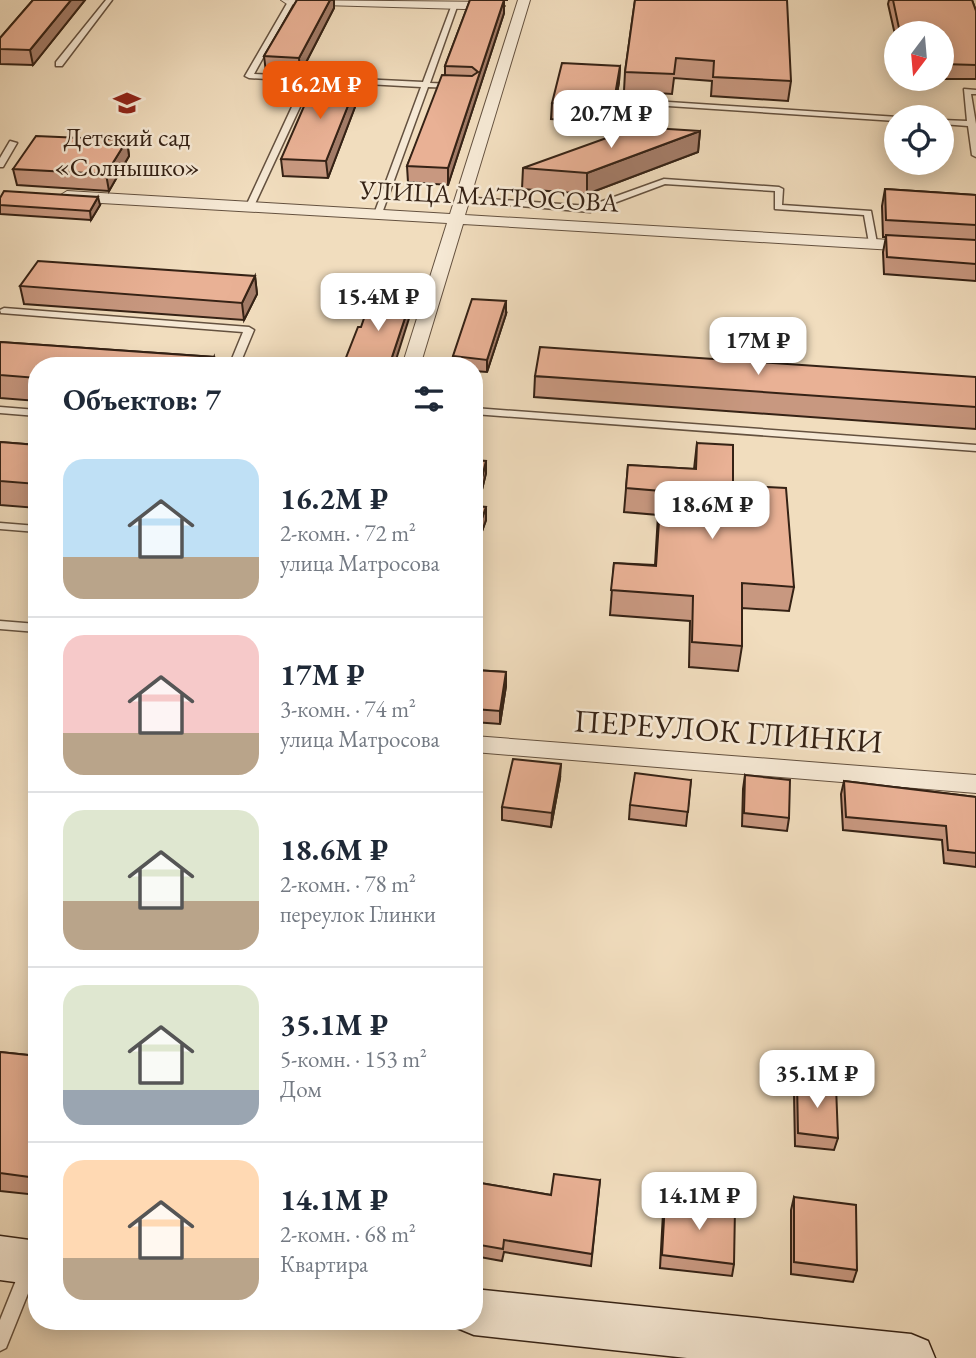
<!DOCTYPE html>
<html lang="ru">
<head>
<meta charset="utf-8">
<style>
	:root { --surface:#fff; --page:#f6f6f7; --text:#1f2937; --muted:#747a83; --line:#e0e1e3; --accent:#ea580c }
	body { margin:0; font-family:"EB Garamond",serif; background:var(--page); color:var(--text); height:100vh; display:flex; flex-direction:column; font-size:26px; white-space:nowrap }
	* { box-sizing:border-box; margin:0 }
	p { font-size:23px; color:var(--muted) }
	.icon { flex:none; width:38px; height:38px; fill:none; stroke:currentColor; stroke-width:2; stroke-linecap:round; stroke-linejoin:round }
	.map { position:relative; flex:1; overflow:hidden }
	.drawer { position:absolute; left:28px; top:357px; width:455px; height:973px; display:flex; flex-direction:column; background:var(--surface); border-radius:28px; box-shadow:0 4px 18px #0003 }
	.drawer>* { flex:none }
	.needle { width:46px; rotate:196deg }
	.fabs { position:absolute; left:884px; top:21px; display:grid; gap:14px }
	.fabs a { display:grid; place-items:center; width:70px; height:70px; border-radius:50%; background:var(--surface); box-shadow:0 4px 18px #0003; font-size:35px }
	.price { position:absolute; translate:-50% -60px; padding:0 16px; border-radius:14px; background:#fff; color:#222; font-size:23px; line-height:46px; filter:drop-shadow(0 2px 4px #0008) }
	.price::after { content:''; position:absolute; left:50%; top:42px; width:21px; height:16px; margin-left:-10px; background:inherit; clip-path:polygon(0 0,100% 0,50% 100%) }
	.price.active { background:var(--accent); color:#fff }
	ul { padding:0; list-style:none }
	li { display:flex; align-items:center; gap:21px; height:175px; padding:0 35px }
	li+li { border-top:2px solid var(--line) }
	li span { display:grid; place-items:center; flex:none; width:196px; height:140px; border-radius:21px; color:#555 }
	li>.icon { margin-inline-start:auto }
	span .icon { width:84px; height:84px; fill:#fffc; stroke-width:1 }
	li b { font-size:30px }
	h2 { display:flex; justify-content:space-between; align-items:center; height:84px; padding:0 35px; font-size:30px }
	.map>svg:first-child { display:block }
</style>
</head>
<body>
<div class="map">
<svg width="976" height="1358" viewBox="0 0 976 1358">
	<rect width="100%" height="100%" fill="#f1ddbe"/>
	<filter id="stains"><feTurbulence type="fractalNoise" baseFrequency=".00286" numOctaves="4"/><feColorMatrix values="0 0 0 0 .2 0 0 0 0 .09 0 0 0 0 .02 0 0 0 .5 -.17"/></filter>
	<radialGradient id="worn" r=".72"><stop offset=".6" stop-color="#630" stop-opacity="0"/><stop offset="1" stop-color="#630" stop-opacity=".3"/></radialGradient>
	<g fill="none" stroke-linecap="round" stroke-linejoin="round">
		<defs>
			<path id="lane" d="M106,0H112L62,66H56V62Z
				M289,0H295L254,74L423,82L451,7L454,5L457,7L430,83L454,84L458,86L454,88L428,87L381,216L374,214L421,87L312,81L254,206L250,209L246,206L304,81L249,78L245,76Z
				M964,89L976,90V94H971L976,124V157L972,155L968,126L942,124V120L967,121Z
				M650,101H653L898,117H896V121L653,105H650Z
				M10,141L17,143L3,167H0V158Z
				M664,179L779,187L783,189L782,205L871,211L877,243L873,246L869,243L864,215L775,209V191L665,184L590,212L462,201L458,199L462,197L589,206Z
				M4,308L249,327L254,330L239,366H229L243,332L1,313L0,310Z
				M0,407L37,410V416L0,413Z
				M474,408L976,445V451L474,414Z
				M0,523L37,526V532L0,529Z
				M0,621L37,624V632L0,629Z
				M29,1261L35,1263L37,1271L6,1348L0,1351V1320L23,1263Z"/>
			<path id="street" d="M281,0L499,2L505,6L499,10L287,4Z
				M518,0H530L465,215L976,245V255L463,224L420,366H402L447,223L67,201L59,196L67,191L450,214Z
				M474,736L976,775V793L474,752Z"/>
			<path id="secondary" d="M0,1236L37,1241V1285L0,1280Z
				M474,1289L911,1334L928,1341L935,1358H687L474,1335L457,1328L454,1321H474Z"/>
		</defs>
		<!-- lane casing -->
		<use href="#lane" stroke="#64513f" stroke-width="3"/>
		<!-- street casing -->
		<use href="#street" stroke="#64513f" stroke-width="2"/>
		<!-- secondary casing -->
		<use href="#secondary" stroke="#352215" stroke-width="3"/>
		<!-- lane -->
		<use href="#lane" fill="#f6e9d5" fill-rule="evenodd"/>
		<!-- street -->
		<use href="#street" fill="#f6e9d5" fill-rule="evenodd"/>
		<!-- secondary -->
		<use href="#secondary" fill="#f6e9d5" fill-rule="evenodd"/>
	</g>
	<!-- wall -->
	<path fill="#c89880" stroke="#352215" stroke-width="2" d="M33,0H85L33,65L0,64V38Z
		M297,0H334V8L300,74L266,72L264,56Z
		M470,0H508H504V13L448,185L408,182L407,166L445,75V66Z
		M635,0L791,81L788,101L711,96L712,81L674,78L672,94L624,91L625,72Z
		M889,0H972L976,11V79H942V33H896V39L888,4Z
		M620,66L619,82L612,123L551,119L552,103Z
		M358,99L328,178L283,176L281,159Z
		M700,131L698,152L587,194L522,189L523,168Z
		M127,140L129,156L109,191L17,185L13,169Z
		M885,189L976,195V281L884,274L883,252L886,237H883L882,206Z
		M0,198L100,205L91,220L0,214Z
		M255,276L257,294L244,320L24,304L20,286Z
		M506,314L487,372L474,371V366H453V356Z
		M0,342L214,357L215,366H37V401L0,398Z
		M535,376L976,377V429L534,397Z
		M0,442L37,445V508L0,505Z
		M697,443L733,485L794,587L789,611L742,608V646L738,671L689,667L690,621L610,615L614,563L655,565L658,515L624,512L628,465L694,469Z
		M474,460L486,473L478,506L486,520L476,548H474Z
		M474,670L506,672V686L500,724L474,722Z
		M745,775L789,818L787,831L742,826L743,789Z
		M560,778L551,827L502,820V807Z
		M691,780L686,826L629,819L630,805Z
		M844,781L976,797V867L944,863L942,840L843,830L841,794Z
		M0,1052L37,1056V1195L0,1191Z
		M797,1081L838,1138L834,1150L795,1146L794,1094Z
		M600,1180L591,1266L504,1252L502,1261L474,1256V1182L551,1195Z
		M794,1197L857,1270L853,1282L791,1274V1210Z
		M665,1201L734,1264L732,1276L660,1268L663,1213Z"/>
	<!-- shaded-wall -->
	<path fill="#a37c68" stroke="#352215" stroke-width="2" d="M71,0H85L33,65L30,50Z
		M330,0H334V8L300,74L299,58Z
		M504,0V13L448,185V168Z
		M620,66L619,82L612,123L613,107Z
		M357,83L358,99L328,178L326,161Z
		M700,131L698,152L587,194V173Z
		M127,140L129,156L109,191L106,174Z
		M98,197L100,205L91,220L90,211Z
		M255,276L257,294L244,320L242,303Z
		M411,300V312L394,366H389Z
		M506,301V314L487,372V360Z
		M214,357L215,366H210Z
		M486,461V473L475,519V506Z
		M486,507V520L476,548V535Z
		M506,672V686L500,724V711Z
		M561,764L560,778L551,827L552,813Z"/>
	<!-- building -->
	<path fill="#e9b195" stroke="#352215" stroke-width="2" d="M33,0H71L30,50L0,49V38Z
		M297,0H330L299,58L264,56Z
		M470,0H504L448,168L407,166L442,75L472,76L478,72L472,67L445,66Z
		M635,0H787L791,81L713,77L714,61L676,58L674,74L625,72Z
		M893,0H972L976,11V65L942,64V33H900Z
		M562,63L620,66L613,107L552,103Z
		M315,81L357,83L326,161L281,159Z
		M637,127L700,131L587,173L523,168Z
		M36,136L127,140L106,174L13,169Z
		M885,189L976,195V225L886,220Z
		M4,191L98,197L90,211L0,205V198Z
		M886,235L976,240V264L887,257Z
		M38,261L255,276L242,303L20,286Z
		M371,298L411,300L389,366H342L345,360L358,327H361Z
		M472,299L506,301L487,360L453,356Z
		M0,342L214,357L210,366H37V378L0,375Z
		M540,347L976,377V407L535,376Z
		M0,442L37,445V484L0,481Z
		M697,443L733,445V485L786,488L794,587L742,583V646L692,642L693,596L611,590L614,563L656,566L661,491L626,488L628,465L696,469Z
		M474,460L486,461L475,506L486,507L476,535H474Z
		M474,670L506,672L500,711L474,709Z
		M513,759L561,764L552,813L502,807Z
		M635,773L691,780L688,812L630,805Z
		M745,775L790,780L789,818L744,813Z
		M844,781L976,797V853L948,850L946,826L846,817Z
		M0,1052L37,1056V1178L0,1173Z
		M797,1081L836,1086L838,1138L798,1133Z
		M554,1174L600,1180L592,1254L504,1240L503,1249L474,1244V1182L551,1195Z
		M794,1197L856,1205L857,1270L794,1262Z
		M665,1201L735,1208L734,1264L662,1255Z"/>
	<!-- icons -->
	<defs>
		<symbol id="school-bare" viewBox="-9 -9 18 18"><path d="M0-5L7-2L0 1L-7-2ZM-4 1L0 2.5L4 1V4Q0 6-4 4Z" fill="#8f2418" stroke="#f6e9d5" stroke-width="2.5" paint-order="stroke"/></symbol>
	</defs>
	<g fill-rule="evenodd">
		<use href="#school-bare" x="108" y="84" width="38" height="38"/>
	</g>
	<g text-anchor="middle" stroke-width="5" stroke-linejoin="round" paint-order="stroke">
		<!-- far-poi labels -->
		<g font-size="26" fill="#352215" stroke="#f6e9d5">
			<text x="127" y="146">Детский сад<tspan x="127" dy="30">«Солнышко»</tspan></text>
		</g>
		<!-- far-street labels -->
		<g font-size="26" fill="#352215" stroke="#f6e9d5">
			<text transform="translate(489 196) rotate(3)" y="9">УЛИЦА МАТРОСОВА</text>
		</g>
		<!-- street labels -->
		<g font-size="32" fill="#352215" stroke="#f6e9d5">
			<text transform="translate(728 731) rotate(4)" y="11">ПЕРЕУЛОК ГЛИНКИ</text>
		</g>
	</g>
	<rect width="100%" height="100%" filter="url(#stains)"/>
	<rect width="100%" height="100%" fill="url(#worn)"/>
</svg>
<div class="fabs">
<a><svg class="needle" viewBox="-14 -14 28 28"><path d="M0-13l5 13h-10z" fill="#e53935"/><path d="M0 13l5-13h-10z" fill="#747a83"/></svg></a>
<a><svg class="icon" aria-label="locate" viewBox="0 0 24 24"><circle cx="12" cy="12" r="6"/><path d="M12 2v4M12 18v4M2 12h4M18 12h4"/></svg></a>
</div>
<b class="price active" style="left:320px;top:121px">16.2M ₽</b>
<b class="price" style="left:611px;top:150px">20.7M ₽</b>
<b class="price" style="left:378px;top:333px">15.4M ₽</b>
<b class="price" style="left:758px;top:377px">17M ₽</b>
<b class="price" style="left:712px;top:541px">18.6M ₽</b>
<b class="price" style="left:817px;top:1110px">35.1M ₽</b>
<b class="price" style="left:699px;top:1232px">14.1M ₽</b>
<section class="drawer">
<h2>Объектов: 7<svg class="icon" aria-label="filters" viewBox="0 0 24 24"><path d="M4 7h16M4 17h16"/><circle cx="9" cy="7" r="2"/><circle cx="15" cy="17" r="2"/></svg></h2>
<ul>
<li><span style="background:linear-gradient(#bfe0f5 70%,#b9a48a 0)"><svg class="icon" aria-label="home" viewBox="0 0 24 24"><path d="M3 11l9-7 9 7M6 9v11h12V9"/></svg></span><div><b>16.2M ₽</b><p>2-комн. · 72 m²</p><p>улица Матросова</p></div></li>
<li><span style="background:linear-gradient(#f6c9c9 70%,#b9a48a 0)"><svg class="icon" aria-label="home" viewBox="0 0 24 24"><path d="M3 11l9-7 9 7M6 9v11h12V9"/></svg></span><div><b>17M ₽</b><p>3-комн. · 74 m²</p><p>улица Матросова</p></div></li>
<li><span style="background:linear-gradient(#dfe7d0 65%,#b9a48a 0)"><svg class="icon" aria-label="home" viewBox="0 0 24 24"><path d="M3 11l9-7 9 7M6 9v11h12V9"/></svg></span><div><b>18.6M ₽</b><p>2-комн. · 78 m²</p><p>переулок Глинки</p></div></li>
<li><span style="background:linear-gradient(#dfe7d0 75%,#9aa5b1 0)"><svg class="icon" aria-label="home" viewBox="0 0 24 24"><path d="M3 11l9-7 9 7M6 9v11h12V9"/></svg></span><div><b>35.1M ₽</b><p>5-комн. · 153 m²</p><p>Дом</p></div></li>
<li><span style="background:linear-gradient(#ffd9b3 70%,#b9a48a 0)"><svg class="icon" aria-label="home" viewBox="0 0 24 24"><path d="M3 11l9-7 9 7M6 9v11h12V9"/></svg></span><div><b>14.1M ₽</b><p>2-комн. · 68 m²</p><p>Квартира</p></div></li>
</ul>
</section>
</div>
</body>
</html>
